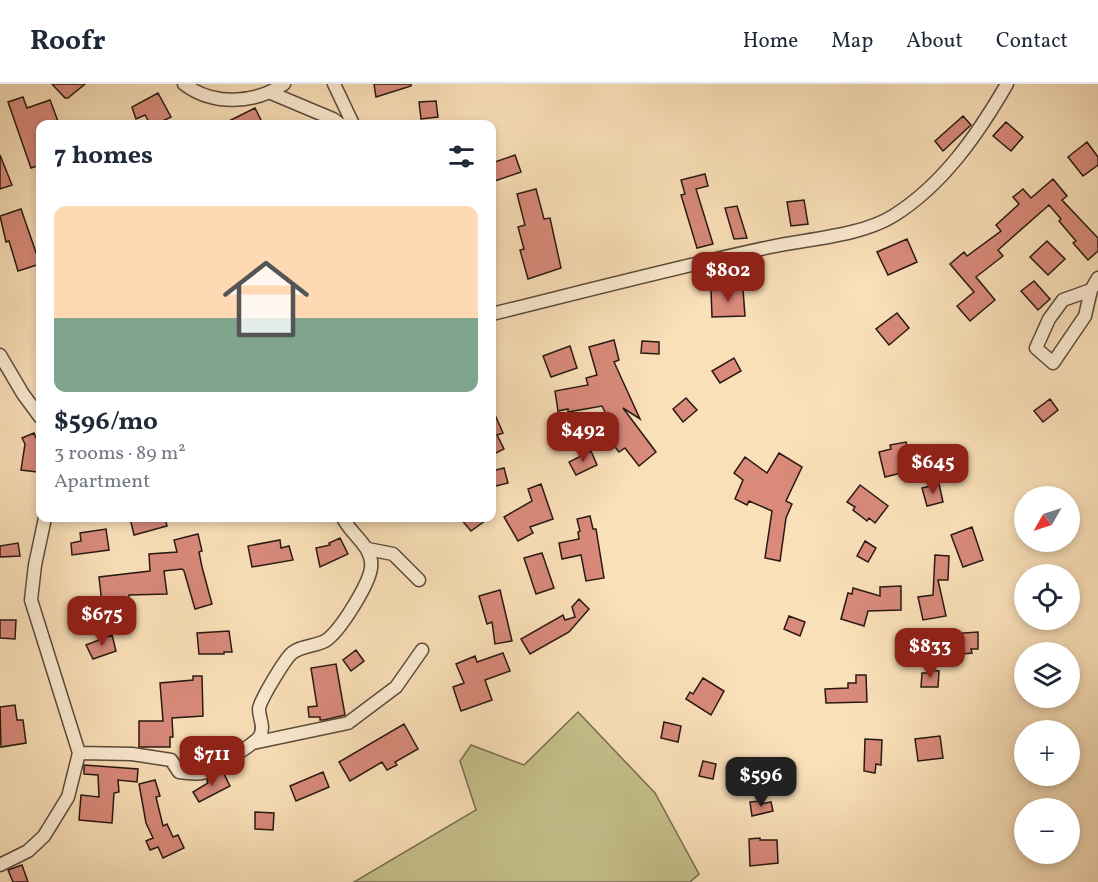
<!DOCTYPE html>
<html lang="en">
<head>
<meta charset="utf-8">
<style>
	:root { --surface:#fff; --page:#f6f6f7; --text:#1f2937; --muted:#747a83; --line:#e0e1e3; --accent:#8f2418 }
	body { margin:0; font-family:Vollkorn,serif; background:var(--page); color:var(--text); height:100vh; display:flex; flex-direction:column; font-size:22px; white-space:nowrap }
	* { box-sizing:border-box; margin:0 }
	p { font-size:20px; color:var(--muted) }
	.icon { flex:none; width:33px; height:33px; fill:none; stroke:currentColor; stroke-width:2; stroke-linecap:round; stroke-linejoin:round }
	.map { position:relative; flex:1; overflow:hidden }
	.details { position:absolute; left:36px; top:36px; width:460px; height:402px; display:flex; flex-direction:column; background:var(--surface); border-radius:12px; box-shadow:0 3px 9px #0003 }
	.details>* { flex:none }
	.needle { width:39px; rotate:231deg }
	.fabs { position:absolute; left:1014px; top:402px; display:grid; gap:12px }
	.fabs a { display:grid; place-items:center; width:66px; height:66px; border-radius:50%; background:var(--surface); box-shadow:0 3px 9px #0003; font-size:30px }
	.price { position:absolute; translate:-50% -51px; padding:0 14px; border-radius:12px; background:var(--accent); color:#fff; font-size:20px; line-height:39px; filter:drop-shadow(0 2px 3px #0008) }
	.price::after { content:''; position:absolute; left:50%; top:36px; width:18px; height:14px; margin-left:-9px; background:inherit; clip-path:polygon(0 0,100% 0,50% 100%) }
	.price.current { background:#222; color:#fff }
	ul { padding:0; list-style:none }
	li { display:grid; align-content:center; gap:12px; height:318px; padding:0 18px }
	li span { display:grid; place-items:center; height:186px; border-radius:12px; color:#555 }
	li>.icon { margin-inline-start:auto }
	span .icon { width:108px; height:108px; fill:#fffc; stroke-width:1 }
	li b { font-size:26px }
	h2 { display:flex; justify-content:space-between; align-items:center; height:72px; padding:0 18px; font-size:26px }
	header { display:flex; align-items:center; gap:36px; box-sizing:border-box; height:84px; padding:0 30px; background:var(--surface); border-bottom:2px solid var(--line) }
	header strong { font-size:28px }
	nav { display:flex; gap:33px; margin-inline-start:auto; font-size:21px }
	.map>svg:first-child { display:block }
</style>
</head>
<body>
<header>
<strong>Roofr</strong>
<nav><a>Home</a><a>Map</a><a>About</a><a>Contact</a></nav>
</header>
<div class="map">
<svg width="1098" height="798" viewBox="0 0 1098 798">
	<rect width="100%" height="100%" fill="#fae0b9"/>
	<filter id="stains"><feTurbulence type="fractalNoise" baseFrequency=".00333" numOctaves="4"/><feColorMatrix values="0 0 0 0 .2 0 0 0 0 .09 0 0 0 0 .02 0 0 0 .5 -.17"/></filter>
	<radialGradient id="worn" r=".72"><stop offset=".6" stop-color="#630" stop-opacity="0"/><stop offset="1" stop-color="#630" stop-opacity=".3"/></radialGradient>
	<!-- green -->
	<path fill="#c5c08b" stroke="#766c4f" stroke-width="1.5" d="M578,628L655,709L699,790L690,798H354L476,726L460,677L471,661L524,681Z"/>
	<!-- building -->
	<path fill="#d98a7b" stroke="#281913" stroke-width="1.5" d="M52,0H85L68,14H65Z
		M374,0H411V2L376,13Z
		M158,9L171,33L157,40H150L145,31L136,35L132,23Z
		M23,13L27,24L50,16L59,40H40V81L31,84L8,18Z
		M436,17L438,33L421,35L419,18Z
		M255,24L263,40H223Z
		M963,32L971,41L943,67L935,57Z
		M1006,38L1023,53L1011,67L993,52Z
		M1087,58L1098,73V81L1083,92L1068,73Z
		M0,71L12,101L0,105Z
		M515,71L521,88L492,98V79Z
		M705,90L708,102L696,105L713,160L697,164L681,111L685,110L681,96Z
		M1053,95L1067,112L1062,116L1098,154V167L1088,176L1073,159L1076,157L1059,137L1061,135L1049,121L998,166L1003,172L976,193L995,216L970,237L957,222L974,208L950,180L964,168L967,172L1001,147L996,141L1019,120L1013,113L1023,105L1031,114Z
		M536,105L544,135L550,134L561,184L528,195L520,166L524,165L518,143L525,141L517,110Z
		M804,116L808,140L791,142L787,118Z
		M737,122L747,154L734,155L725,124Z
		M21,125L40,180L18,187L9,157L6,158L0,132Z
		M907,155L917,178L888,191L877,168Z
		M1047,157L1065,175L1048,191L1030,173Z
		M1034,197L1050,215L1038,226L1021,207Z
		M743,205L745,232L712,233L711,206Z
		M897,229L909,244L889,261L876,245Z
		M614,256L619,276L614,278L640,335L623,324L656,368L639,382L625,364L619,368L608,354L615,349L602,322L568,328V325L558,327L555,307L588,301L586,294L597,291L589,263Z
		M642,257L659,258V270L641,269Z
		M570,262L577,284L551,293L543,272Z
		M734,274L741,287L720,299L712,287Z
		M686,314L697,326L683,338L673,325Z
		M1050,315L1058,326L1043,338L1034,327Z
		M492,324L503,349L497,351L504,365L492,371Z
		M34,349L40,363V382H38L37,388L21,386L25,360L22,354Z
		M906,358L913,386L885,393L879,368L891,365L890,361Z
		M591,367L597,381L576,391L569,378Z
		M779,369L802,383L786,417L792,420L786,434L780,477L765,474L772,427L749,417L747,421L735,415L743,396L734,389L745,373L767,389Z
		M504,384L508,399L492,403V387Z
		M541,400L553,435L530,443L533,449L518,457L504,433L532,417L528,405Z
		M939,400L943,418L927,422L922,404Z
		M860,401L888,422L875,439L869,434L867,437L853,426L855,423L847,418Z
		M590,432L593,445H596L604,494L586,497L581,471L562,475L559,459L579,455L578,448L580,447L577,435Z
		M130,434H165L167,442L134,451Z
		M460,434H489L471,447Z
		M972,443L983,476L963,483L951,451Z
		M106,445L109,466L72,471L71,459L81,457L80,449Z
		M198,450L202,467L199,468L202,483L212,520L195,525L184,487L182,485L164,487L167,510L129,511V528L98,536L94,522L102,520L99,493L150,487L149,470L177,468L174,456Z
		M340,454L348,470L320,483L316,464L330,461L329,459Z
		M280,456L281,464L289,462L293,476L252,483L248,462Z
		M865,457L876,464L868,478L857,472Z
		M18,459L20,472L0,473V462Z
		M542,469L554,504L536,510L524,474Z
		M935,471L949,472L948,496H938L946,532L923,536L918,513L933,511Z
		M901,502V526L868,527L864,542L841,535L848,509L852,510L853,504L880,512V503Z
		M500,506L512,557L495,560L492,538L487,540L479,512Z
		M579,515L589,525L569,548L530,570L521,555L563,531L565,536L575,533L572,523Z
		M789,532L805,538L800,552L784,545Z
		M0,536H16L15,555L0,554Z
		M229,547L232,568H224V570H199L197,549Z
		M978,548V565H971L972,569L952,571L950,550Z
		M112,551L116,567L93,575L86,561Z
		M356,566L364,577L351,587L343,576Z
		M503,569L510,587L485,596L492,616L461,627L453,603L464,599L456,580L475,572L477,578Z
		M336,580L345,631L324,636H320V633H309L308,623L317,622L311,584Z
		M928,586L939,587L938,603H921L922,589H928Z
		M856,591H866L867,618L826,619L825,605L848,604V599H856Z
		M193,592H202L203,632L172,634L173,653H170V663H139V637H163L160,599L193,596Z
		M703,594L724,607L711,631L686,615L690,608L693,610Z
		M15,621L17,636H23L26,659L1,663L0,623Z
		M664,638L681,642L678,658L661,654Z
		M404,640L418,665L395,678L397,681L387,686L382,678L350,697L339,678Z
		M940,652L943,674L918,677L915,655Z
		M865,655L882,656L881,681L876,680L875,689L864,687Z
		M703,677L716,680L713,695L699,692Z
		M84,681L138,685L137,698L118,696L119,708L114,709L112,739L79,736L81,711L99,713L98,691L84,690Z
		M223,688L230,702L199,718L193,708L208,699L207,696Z
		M323,688L329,703L296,717L290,702Z
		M155,696L160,712L156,713L163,742L167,740L173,753L178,751L184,764L163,774L158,763L150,766L146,757L153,754L146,739L139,700Z
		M761,717V720L771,718L773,727L752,732L750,718Z
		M255,728L274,729L273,746L255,745Z
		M760,754V756H777L778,779L750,782L749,755Z
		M22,781L28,798H13L8,786Z"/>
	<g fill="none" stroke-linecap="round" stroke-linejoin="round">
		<defs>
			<path id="minor" d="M184,0C213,22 254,20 284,0
				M334,0L353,40
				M271,9L333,35L340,40
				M1091,206L1063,216L1049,235L1036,264L1053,279L1085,232L1091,206L1098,194
				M492,230C585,207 677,183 770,163C807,155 861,152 893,132C943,101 978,50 1007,0
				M0,271L23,310L40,333
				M368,465L393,470L419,496
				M253,659L348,639L396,603L422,566
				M79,669L132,670L171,676L179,688C186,689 195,690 202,689C211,687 255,660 260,652C265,642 259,635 259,625C260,616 284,577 291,570C299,562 316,562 325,557C340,548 369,500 371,484C374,463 351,451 343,434
				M0,781L28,767L44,752L68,713L79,669L31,516L35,481L45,434"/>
		</defs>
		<!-- minor casing -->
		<use href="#minor" stroke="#5c4b3c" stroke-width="15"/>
		<!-- minor -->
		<use href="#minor" stroke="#fcebd2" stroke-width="12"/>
	</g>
	<rect width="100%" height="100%" filter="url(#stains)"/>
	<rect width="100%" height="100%" fill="url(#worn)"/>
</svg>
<div class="fabs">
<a><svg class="needle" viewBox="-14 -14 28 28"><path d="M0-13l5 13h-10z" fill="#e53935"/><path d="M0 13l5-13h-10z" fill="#747a83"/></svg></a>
<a><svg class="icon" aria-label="locate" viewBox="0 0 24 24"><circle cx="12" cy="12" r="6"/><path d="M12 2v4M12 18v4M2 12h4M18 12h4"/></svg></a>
<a><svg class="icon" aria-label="layers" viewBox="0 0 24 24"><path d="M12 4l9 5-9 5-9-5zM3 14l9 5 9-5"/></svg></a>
<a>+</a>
<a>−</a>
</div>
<b class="price" style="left:728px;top:219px">$802</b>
<b class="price" style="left:583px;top:379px">$492</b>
<b class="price" style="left:933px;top:411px">$645</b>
<b class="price" style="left:102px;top:563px">$675</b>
<b class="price" style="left:930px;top:595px">$833</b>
<b class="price" style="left:212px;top:703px">$711</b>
<b class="price current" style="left:761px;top:724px">$596</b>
<section class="details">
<h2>7 homes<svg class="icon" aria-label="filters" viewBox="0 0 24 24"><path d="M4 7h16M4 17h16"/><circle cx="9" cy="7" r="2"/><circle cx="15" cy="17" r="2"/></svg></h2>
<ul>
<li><span style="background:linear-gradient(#ffd9b3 60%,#7fa58c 0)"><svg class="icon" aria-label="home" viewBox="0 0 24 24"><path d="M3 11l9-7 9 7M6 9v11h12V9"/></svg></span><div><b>$596/mo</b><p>3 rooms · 89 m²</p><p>Apartment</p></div></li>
</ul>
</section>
</div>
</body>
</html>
